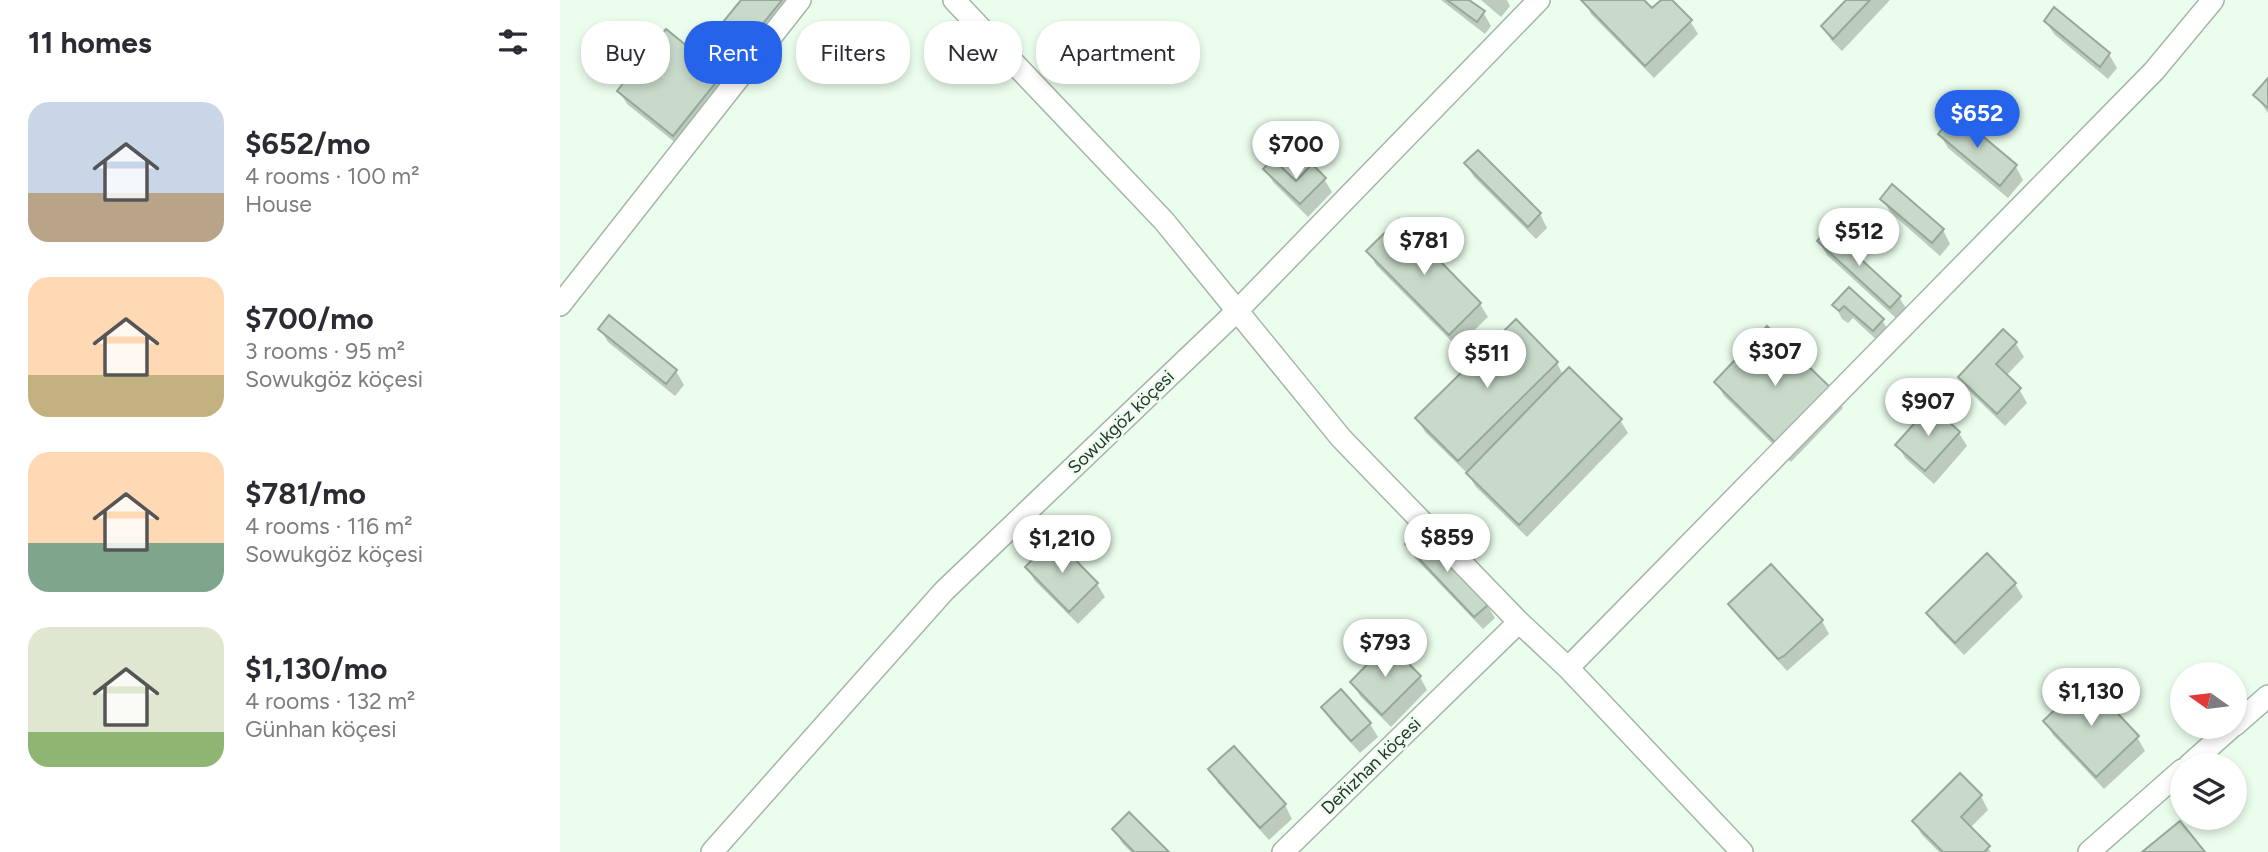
<!DOCTYPE html>
<html lang="en">
<head>
<meta charset="utf-8">
<style>
	:root { --surface:#fff; --page:#f7f7f7; --text:#2b2b33; --muted:#7c7c81; --accent:#2563eb }
	body { margin:0; font-family:Figtree,sans-serif; background:var(--page); color:var(--text); height:100vh; display:flex; flex-direction:column; font-size:26px; white-space:nowrap }
	* { box-sizing:border-box; margin:0 }
	p { font-size:23px; color:var(--muted) }
	.icon { flex:none; width:38px; height:38px; fill:none; stroke:currentColor; stroke-width:2; stroke-linecap:round; stroke-linejoin:round }
	.map { position:relative; flex:1; overflow:hidden }
	.drawer { display:flex; flex-direction:column; background:var(--surface); width:560px }
	.drawer>* { flex:none }
	.top-card { position:absolute; left:21px; top:21px; width:665px; height:63px; display:flex; gap:14px }
	.needle { width:46px; rotate:284deg }
	.buttons { position:absolute; left:1610px; top:662px; display:grid; gap:14px }
	.buttons a { display:grid; place-items:center; width:77px; height:77px; border-radius:50%; background:var(--surface); box-shadow:0 4px 10px #0003; font-size:35px }
	.price { position:absolute; translate:-50% -60px; padding:0 16px; border-radius:24px; background:#fff; color:#222; font-size:23px; line-height:46px; filter:drop-shadow(0 2px 4px #0008) }
	.price::after { content:''; position:absolute; left:50%; top:42px; width:21px; height:16px; margin-left:-10px; background:inherit; clip-path:polygon(0 0,100% 0,50% 100%) }
	.price.selected { background:var(--accent); color:#fff }
	ul { padding:0; list-style:none }
	li { display:flex; align-items:center; gap:21px; height:175px; padding:0 28px }
	li span { display:grid; place-items:center; flex:none; width:196px; height:140px; border-radius:21px; color:#555 }
	li>.icon { margin-inline-start:auto }
	span .icon { width:84px; height:84px; fill:#fffc; stroke-width:1 }
	li b { font-size:30px }
	h2 { display:flex; justify-content:space-between; align-items:center; height:84px; padding:0 28px; font-size:30px }
	.chip { padding:0 24px; border-radius:28px; background:var(--surface); box-shadow:0 4px 10px #0003; font-size:24px; line-height:63px }
	.chip.selected { background:var(--accent); color:#fff }
	main { display:flex; flex:1; min-height:0 }
	.map>svg:first-child { display:block }
</style>
</head>
<body>
<main>
<section class="drawer">
<h2>11 homes<svg class="icon" aria-label="filters" viewBox="0 0 24 24"><path d="M4 7h16M4 17h16"/><circle cx="9" cy="7" r="2"/><circle cx="15" cy="17" r="2"/></svg></h2>
<ul>
<li><span style="background:linear-gradient(#c9d6e8 65%,#b9a48a 0)"><svg class="icon" aria-label="home" viewBox="0 0 24 24"><path d="M3 11l9-7 9 7M6 9v11h12V9"/></svg></span><div><b>$652/mo</b><p>4 rooms · 100 m²</p><p>House</p></div></li>
<li><span style="background:linear-gradient(#ffd9b3 70%,#c2b280 0)"><svg class="icon" aria-label="home" viewBox="0 0 24 24"><path d="M3 11l9-7 9 7M6 9v11h12V9"/></svg></span><div><b>$700/mo</b><p>3 rooms · 95 m²</p><p>Sowukgöz köçesi</p></div></li>
<li><span style="background:linear-gradient(#ffd9b3 65%,#7fa58c 0)"><svg class="icon" aria-label="home" viewBox="0 0 24 24"><path d="M3 11l9-7 9 7M6 9v11h12V9"/></svg></span><div><b>$781/mo</b><p>4 rooms · 116 m²</p><p>Sowukgöz köçesi</p></div></li>
<li><span style="background:linear-gradient(#dfe7d0 75%,#8fb573 0)"><svg class="icon" aria-label="home" viewBox="0 0 24 24"><path d="M3 11l9-7 9 7M6 9v11h12V9"/></svg></span><div><b>$1,130/mo</b><p>4 rooms · 132 m²</p><p>Günhan köçesi</p></div></li>
</ul>
</section>
<div class="map">
<svg width="1708" height="852" viewBox="0 0 1708 852">
	<rect width="100%" height="100%" fill="#ebfeed"/>
	<!-- shadow -->
	<path fill="#0003" d="M183,0H240L122,148L67,104L59,91L138,57Z
		M881,0H906L923,12L931,26L925,34Z
		M921,0H947L950,6L941,17Z
		M1024,0H1082L1092,11L1103,0H1110L1130,21L1138,34L1094,78L1031,14Z
		M1288,0H1330L1282,51L1271,40L1263,26Z
		M1495,10L1549,54L1557,68L1548,79L1494,34L1486,21Z
		M1708,81V113L1695,95Z
		M1380,134L1456,167L1463,180L1448,198L1388,148Z
		M906,164L980,214L987,228L976,239L914,177Z
		M706,169L736,183L764,179L772,192L748,217L713,182Z
		M1323,199L1383,230L1390,244L1380,256L1330,212Z
		M1259,242L1339,297L1347,310L1338,320L1267,255Z
		M809,251L920,304L928,317L897,347L816,265Z
		M1289,289L1322,320L1330,333L1321,344L1293,318L1288,323L1282,319L1275,305Z
		M956,321L997,363L1003,375L1060,420L1068,433L967,537L916,487L907,473L865,432L857,418Z
		M40,329L116,371L124,385L115,396L48,342Z
		M1443,331L1456,344L1464,357L1446,376L1459,389L1467,403L1445,426L1408,390L1400,377Z
		M1156,382L1275,395L1283,408L1231,462L1164,396Z
		M1399,433L1407,446L1374,484L1345,458L1338,445Z
		M847,545L927,605L935,618L923,629L855,558Z
		M467,568L537,584L545,597L518,624L475,581Z
		M1455,584L1463,597L1404,655L1376,626L1368,613Z
		M1170,604L1262,621L1269,634L1227,671L1178,617Z
		M860,677L867,690L831,727L800,696L792,682Z
		M763,707L810,724L818,737L800,753L771,721Z
		M1485,721L1577,737L1585,751L1544,789L1493,735Z
		M674,748L725,805L732,819L709,840L658,783L650,769Z
		M1421,796L1428,810L1410,828L1431,852H1379L1362,835L1354,822Z
		M554,829L606,852H571L562,843Z"/>
	<!-- building -->
	<path fill="#c8dbca" stroke="#97a999" stroke-width="2" d="M181,0H222L113,136L57,91L106,29L137,54Z
		M887,0H909L925,11L917,22Z
		M1021,0H1084L1092,8L1101,0H1112L1132,20L1085,66Z
		M1286,0H1310L1273,39L1261,26Z
		M1494,7L1550,53L1540,67L1484,21Z
		M1708,78V108L1693,95Z
		M1395,113L1457,165L1440,186L1378,134Z
		M918,150L981,213L968,227L904,163Z
		M713,159L736,181L752,164L766,178L740,204L703,169Z
		M1332,184L1384,229L1372,243L1320,199Z
		M839,219L921,303L889,335L806,251Z
		M1268,229L1341,296L1330,308L1257,241Z
		M1289,287L1324,319L1313,331L1284,306L1279,311L1272,305Z
		M49,315L117,370L106,384L38,329Z
		M956,319L998,362L898,461L855,418Z
		M1207,326L1277,394L1223,450L1154,382Z
		M1443,329L1457,342L1436,364L1461,388L1437,414L1398,377Z
		M1009,367L1062,419L959,525L906,473Z
		M1371,405L1400,432L1365,471L1335,445Z
		M859,531L929,604L914,617L845,544Z
		M494,538L538,583L509,612L465,567Z
		M1427,553L1456,583L1395,643L1366,613Z
		M1211,564L1263,620L1224,656L1218,659L1168,604Z
		M828,643L861,676L822,715L790,682Z
		M1526,680L1579,736L1536,777L1483,721Z
		M781,689L811,723L791,741L761,707Z
		M674,746L726,804L700,828L648,769Z
		M1400,773L1422,795L1401,817L1430,846L1424,852H1383L1352,821Z
		M569,812L609,852H574L552,829Z
		M1620,821L1645,852H1582Z"/>
	<g fill="none" stroke-linecap="round" stroke-linejoin="round">
		<defs>
			<path id="minor" d="M394,0L604,221L781,438L959,622L1008,668L1182,852
				M0,305L240,0
				M1008,668L1594,71L1653,0
				M1675,725L1708,696
				M1629,765L1673,726
				M152,852L384,591L677,311L979,0
				M723,852L959,622
				M1529,852L1622,770"/>
		</defs>
		<!-- minor casing -->
		<use href="#minor" stroke="#a4b6a6" stroke-width="24"/>
		<!-- minor -->
		<use href="#minor" stroke="#fff" stroke-width="21"/>
	</g>
	<g text-anchor="middle" stroke-width="5" stroke-linejoin="round" paint-order="stroke">
		<!-- street labels -->
		<g font-size="18" fill="#2b322c" stroke="#ebfeed">
			<text transform="translate(561 422) rotate(-44)" y="6">Sowukgöz köçesi</text>
			<text transform="translate(811 766) rotate(-44)" y="6">Deňizhan köçesi</text>
		</g>
	</g>
</svg>
<div class="buttons">
<a><svg class="needle" viewBox="-14 -14 28 28"><path d="M0-13l5 13h-10z" fill="#e53935"/><path d="M0 13l5-13h-10z" fill="#7c7c81"/></svg></a>
<a><svg class="icon" aria-label="layers" viewBox="0 0 24 24"><path d="M12 4l9 5-9 5-9-5zM3 14l9 5 9-5"/></svg></a>
</div>
<b class="price selected" style="left:1417px;top:150px">$652</b>
<b class="price" style="left:736px;top:181px">$700</b>
<b class="price" style="left:1299px;top:268px">$512</b>
<b class="price" style="left:864px;top:277px">$781</b>
<b class="price" style="left:1215px;top:388px">$307</b>
<b class="price" style="left:927px;top:390px">$511</b>
<b class="price" style="left:1368px;top:438px">$907</b>
<b class="price" style="left:887px;top:574px">$859</b>
<b class="price" style="left:502px;top:575px">$1,210</b>
<b class="price" style="left:825px;top:679px">$793</b>
<b class="price" style="left:1531px;top:728px">$1,130</b>
<div class="top-card">
<a class="chip">Buy</a>
<a class="chip selected">Rent</a>
<a class="chip">Filters</a>
<a class="chip">New</a>
<a class="chip">Apartment</a>
</div>
</div>
</main>
</body>
</html>
